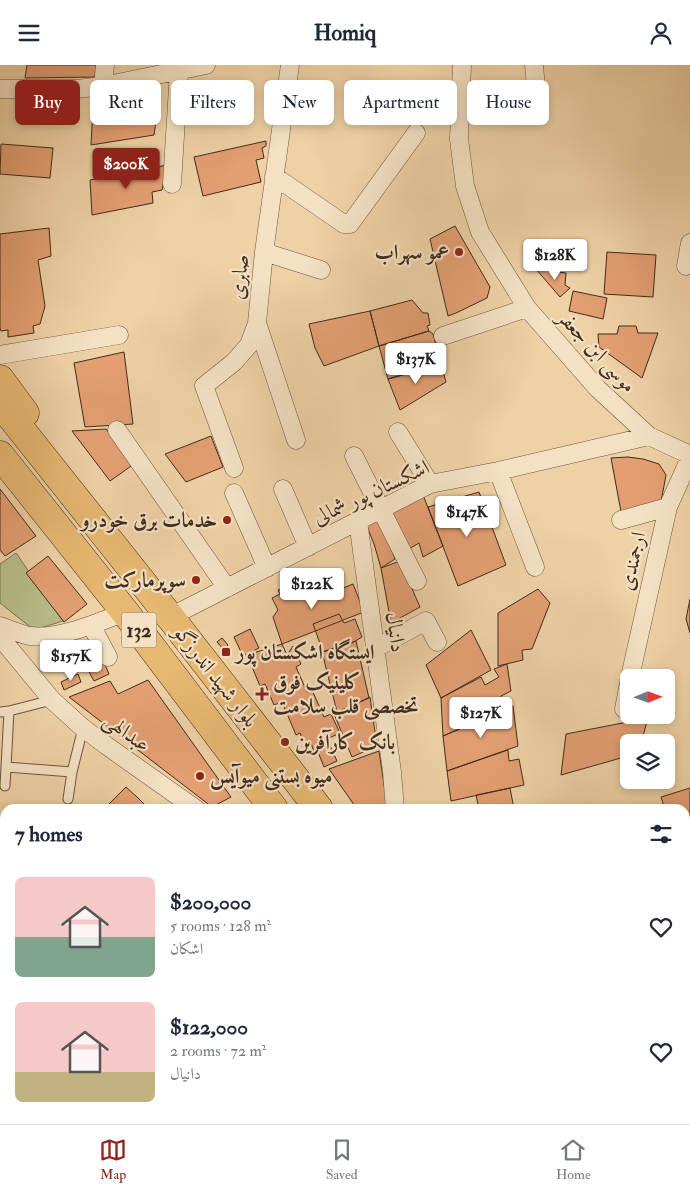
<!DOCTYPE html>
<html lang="en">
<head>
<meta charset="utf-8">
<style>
	:root { --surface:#fff; --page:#f6f6f7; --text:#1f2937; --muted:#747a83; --line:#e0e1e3; --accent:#8f2418 }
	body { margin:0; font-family:"IM FELL Double Pica",Amiri,serif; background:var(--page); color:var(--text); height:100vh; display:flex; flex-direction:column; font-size:19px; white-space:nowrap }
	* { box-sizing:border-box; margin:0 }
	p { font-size:16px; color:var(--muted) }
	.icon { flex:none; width:28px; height:28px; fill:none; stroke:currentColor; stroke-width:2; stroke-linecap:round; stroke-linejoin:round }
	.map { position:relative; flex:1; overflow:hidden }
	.panel { position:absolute; left:0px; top:739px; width:690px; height:321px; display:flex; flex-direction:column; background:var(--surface); border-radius:15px 15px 0 0; box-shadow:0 2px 8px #0003 }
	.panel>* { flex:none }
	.banner { position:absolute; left:15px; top:15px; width:660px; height:45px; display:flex; gap:10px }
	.needle { width:32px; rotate:89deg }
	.tools { position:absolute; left:620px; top:604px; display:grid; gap:10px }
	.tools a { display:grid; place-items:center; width:55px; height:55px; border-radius:8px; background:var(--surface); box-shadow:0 2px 8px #0003; font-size:25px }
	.price { position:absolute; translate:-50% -42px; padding:0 11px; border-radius:5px; background:#fff; color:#222; font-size:16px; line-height:32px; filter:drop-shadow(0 1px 2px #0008) }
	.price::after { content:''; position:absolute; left:50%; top:30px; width:15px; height:11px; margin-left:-8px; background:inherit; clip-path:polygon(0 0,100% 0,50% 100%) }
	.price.current { background:var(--accent); color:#fff }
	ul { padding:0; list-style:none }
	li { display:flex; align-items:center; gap:15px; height:125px; padding:0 15px }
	li span { display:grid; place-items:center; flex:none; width:140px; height:100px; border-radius:8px; color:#555 }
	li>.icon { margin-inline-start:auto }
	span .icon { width:60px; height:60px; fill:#fffc; stroke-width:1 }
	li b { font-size:21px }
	h2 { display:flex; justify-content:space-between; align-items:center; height:60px; padding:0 15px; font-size:21px }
	.pill { padding:0 18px; border-radius:8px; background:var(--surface); box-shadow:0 2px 8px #0003; font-size:18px; line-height:45px }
	.pill.current { background:var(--accent); color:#fff }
	header { display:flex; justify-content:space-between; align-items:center; height:65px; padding:0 15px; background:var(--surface); font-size:22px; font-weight:700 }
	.dock { display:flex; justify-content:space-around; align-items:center; height:70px; border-top:1px solid var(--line); background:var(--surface); font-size:14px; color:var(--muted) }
	.dock a { display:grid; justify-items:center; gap:2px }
	.dock .current { color:var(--accent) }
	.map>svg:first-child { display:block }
</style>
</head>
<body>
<header><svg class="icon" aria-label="menu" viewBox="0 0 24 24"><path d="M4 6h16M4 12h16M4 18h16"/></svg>Homiq<svg class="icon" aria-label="person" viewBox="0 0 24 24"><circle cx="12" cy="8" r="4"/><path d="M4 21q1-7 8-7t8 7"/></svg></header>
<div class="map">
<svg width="690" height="1059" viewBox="0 0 690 1059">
	<rect width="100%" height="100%" fill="#eed1a5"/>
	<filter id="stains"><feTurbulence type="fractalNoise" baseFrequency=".004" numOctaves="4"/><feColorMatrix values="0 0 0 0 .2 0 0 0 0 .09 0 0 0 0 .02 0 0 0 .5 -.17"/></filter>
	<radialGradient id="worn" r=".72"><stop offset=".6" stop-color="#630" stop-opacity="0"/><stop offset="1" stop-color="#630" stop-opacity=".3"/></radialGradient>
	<!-- green -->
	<path fill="#b6bc88" stroke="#7b7453" d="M16,488L63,556L34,565L0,538V499Z"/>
	<!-- building -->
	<path fill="#e39f72" stroke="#402b1e" d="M27,0H96L95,12L25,13Z
		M159,34L154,70L91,80L93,42Z
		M266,76V81L262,83L264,93L256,95L261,117L203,131L194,92Z
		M1,79L53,83L50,113L0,109Z
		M167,100L162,125L152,127L153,138L92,150L90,115Z
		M455,161L490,222L487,233L456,248L448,251L430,174Z
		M49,163L51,191L38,195L45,241L40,259L33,261L34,268L8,272V265L1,266L0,263V169Z
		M607,187L656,190L653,232L604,229Z
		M536,204L566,208L565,220L570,223L560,232Z
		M573,226L607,233L603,254L569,246Z
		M412,235L423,248H428L430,260L427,261L429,266L379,281L370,246Z
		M370,246L379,281L324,301L315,283L309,259Z
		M619,261H636L638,268H658L642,313L599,282L598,269H617Z
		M429,266L433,269L441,299L388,314L379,281Z
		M124,287L133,359L85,362L74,298Z
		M441,299L446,317L400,345L388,314Z
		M106,364L134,399L110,416L72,366Z
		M211,371L223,402L186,417L165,389Z
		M628,392L643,394L659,399L666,410L661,437L622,452L611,393Z
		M0,424L36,471L5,491L0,485Z
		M479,427L506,500L458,521L428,442Z
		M423,430L443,481L423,492L419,478L409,484L390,446Z
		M380,454L395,494L381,503L374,479L366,459Z
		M48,491L87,539L64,557L26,508Z
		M400,496L420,542L391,558L381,503Z
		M308,513L316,534L353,519L364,547L282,579L273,552L278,545L272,533L280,529L278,525Z
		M538,524L550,538L532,584L522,585L523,595L498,601V548Z
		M690,534V568L686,554Z
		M339,549L344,558L355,554L362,572L352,578L323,587L313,559Z
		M250,564L259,583L243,591L234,572Z
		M471,565L491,605L441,633L426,600Z
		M222,573L228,580L224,585L217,577Z
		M356,576L369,633L337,647L322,587Z
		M282,579L287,590L293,581L301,599L296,602L307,627L312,625L324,652L331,649L340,668L327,674L337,696L324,702L318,687L315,689L310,676L304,678L300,668L296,670L282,637L274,640L265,619L260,621L247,590Z
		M103,595L109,609L94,616L87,603Z
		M507,599L511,626L501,631L506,644L443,671L441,633L481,612L485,620L499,612L494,604Z
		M78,609L81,617L64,625L61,617Z
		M148,615L231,732L212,742L69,632L110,616L118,629Z
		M370,632L377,681L352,692L334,649Z
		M513,641L518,681L447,706L443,671Z
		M648,653L641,678H629L628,691L561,710L566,669Z
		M508,685L509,696L519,694L524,720L451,736L447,706Z
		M379,686L387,739L365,744H357L329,704Z
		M126,722L137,732L149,744H104Z
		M510,723L514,744H479L476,730Z
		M690,723V758L685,759V744H665L661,732Z
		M685,985L690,986V1027L685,1026Z
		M583,1055H661L660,1059H582Z"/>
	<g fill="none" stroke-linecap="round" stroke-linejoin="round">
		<defs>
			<path id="service" d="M0,647L9,646L52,635
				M6,702L72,707
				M5,721L9,646
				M68,734L72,707L83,663
				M357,1055V1059"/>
			<path id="minor" d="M462,0L459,74L465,121L480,167L527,243L598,324L649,371L690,390
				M534,0L536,23
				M103,21L105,0
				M0,24H77L103,21L206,0
				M274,111L344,159H350L416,68
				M172,119L179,6
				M264,187L321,205
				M686,201L690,178
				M257,258L296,375
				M443,271L527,243
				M0,290L119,270
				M117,365L227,523
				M398,367L430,419
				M354,391L417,516
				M234,403L204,321L234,297L249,280L257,258L264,187L290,0
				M498,406L535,502
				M283,424L308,482
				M234,428L267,503
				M621,455L668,442
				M358,456L392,707L395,744
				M170,552L430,419L498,406L649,371
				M91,560L108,592
				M0,561C9,564 20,569 30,571C58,575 99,557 125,547
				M0,572L52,635L83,663L107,681L196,744
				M376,583L426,556L437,577
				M630,612L668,442L690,393
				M624,644L629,618
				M685,820L690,821
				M685,886H687
				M0,999L5,1003
				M685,1039L690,1040
				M78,1055L84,1059"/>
			<path id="primary" d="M0,314L25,348
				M0,338L170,552L319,744
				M0,390L125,547L274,744
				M485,1055L487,1059
				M536,1055L539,1059"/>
		</defs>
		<!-- service casing -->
		<use href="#service" stroke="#6c5440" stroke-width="11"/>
		<!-- minor casing -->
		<use href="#minor" stroke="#6c5440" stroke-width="19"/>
		<!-- primary casing -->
		<use href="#primary" stroke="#402b1e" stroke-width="29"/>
		<!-- service -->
		<use href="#service" stroke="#f4e1c4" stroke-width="9"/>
		<!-- minor -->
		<use href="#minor" stroke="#f4e1c4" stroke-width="18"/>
		<!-- primary -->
		<use href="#primary" stroke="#e7b872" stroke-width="28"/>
	</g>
	<!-- markers -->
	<g fill="#8f2418" stroke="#f4e1c4" stroke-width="2">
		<circle cx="459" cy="187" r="5"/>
		<circle cx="227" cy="455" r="5"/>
		<circle cx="196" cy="515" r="5"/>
		<rect x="221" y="582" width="10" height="10" rx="2.5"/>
		<path d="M259.5 621.5h5v5h5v5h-5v5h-5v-5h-5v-5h5z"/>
		<circle cx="285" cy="677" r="5"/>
		<circle cx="200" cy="711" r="5"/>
	</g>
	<g text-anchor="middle" stroke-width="4.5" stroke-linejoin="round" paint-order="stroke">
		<!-- shield labels -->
		<rect fill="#f4e1c4" stroke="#766250" stroke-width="1" x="121.5" y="547.5" width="35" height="35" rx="4"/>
		<g font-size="20" font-weight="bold" fill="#402b1e">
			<text x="139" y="572">132</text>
		</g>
		<!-- poi labels -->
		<g font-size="21" font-weight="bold" fill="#402b1e" stroke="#f4e1c4" text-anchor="start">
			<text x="449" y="194" text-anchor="end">عمو سهراب</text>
			<text x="217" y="462" text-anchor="end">خدمات برق خودرو</text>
			<text x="186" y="522" text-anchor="end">سوپرمارکت</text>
			<text x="236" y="594">ایستگاه اشکستان پور</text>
			<text x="273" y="624">کلینیک فوق<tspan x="273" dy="24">تخصصی قلب سلامت</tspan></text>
			<text x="295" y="684">بانک کارآفرین</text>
			<text x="210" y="718">میوه بستنی میوآیس</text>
		</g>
		<!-- street labels -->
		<g font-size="21" fill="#402b1e" stroke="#f4e1c4">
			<text transform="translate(239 212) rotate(-84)" y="7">صابری</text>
			<text transform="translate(597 286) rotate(47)" y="7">موسی ابن جعفر</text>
			<text transform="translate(371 427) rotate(-25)" y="7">اشکستان پور شمالی</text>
			<text transform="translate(632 496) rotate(-77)" y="7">ارجمندی</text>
			<text transform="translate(396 567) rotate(82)" y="7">دانیال</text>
			<text transform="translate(216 611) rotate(52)" y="7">بلوار شهید اندرزگو</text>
			<text transform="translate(127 667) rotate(36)" y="7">عبدالهی</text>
		</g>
	</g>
	<rect width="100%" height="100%" filter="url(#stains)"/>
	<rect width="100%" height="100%" fill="url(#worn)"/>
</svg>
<div class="tools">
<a><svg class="needle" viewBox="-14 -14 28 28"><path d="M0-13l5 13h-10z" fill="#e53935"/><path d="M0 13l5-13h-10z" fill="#747a83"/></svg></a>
<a><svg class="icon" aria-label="layers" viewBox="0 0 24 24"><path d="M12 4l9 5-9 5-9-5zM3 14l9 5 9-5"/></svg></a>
</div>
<b class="price current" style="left:126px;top:125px">$200K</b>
<b class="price" style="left:555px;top:216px">$128K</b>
<b class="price" style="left:416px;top:320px">$137K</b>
<b class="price" style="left:467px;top:473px">$147K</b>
<b class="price" style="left:312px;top:545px">$122K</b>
<b class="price" style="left:71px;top:617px">$157K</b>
<b class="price" style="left:481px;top:674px">$127K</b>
<div class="banner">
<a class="pill current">Buy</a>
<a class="pill">Rent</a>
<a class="pill">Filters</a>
<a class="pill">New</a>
<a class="pill">Apartment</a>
<a class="pill">House</a>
</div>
<section class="panel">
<h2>7 homes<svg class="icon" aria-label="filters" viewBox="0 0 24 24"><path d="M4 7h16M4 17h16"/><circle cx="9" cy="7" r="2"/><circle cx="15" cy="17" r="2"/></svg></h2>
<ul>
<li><span style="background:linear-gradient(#f6c9c9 60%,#7fa58c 0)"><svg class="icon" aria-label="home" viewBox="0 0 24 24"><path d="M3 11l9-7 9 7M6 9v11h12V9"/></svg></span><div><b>$200,000</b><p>5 rooms · 128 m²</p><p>اشکان</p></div><svg class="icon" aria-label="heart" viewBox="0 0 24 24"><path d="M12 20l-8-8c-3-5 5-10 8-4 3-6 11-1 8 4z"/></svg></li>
<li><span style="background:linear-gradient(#f6c9c9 70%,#c2b280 0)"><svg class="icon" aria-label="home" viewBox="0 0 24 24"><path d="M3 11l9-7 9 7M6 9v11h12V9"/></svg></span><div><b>$122,000</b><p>2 rooms · 72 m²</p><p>دانیال</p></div><svg class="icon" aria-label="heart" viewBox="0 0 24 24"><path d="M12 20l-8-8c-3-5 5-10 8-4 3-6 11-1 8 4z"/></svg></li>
</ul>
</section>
</div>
<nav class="dock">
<a class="current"><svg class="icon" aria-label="map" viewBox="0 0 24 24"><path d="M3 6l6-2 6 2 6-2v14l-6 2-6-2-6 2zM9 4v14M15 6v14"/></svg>Map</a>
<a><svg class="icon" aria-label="saved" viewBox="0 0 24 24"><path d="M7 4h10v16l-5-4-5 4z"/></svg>Saved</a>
<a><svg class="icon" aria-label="home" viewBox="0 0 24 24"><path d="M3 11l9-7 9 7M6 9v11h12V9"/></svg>Home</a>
</nav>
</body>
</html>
